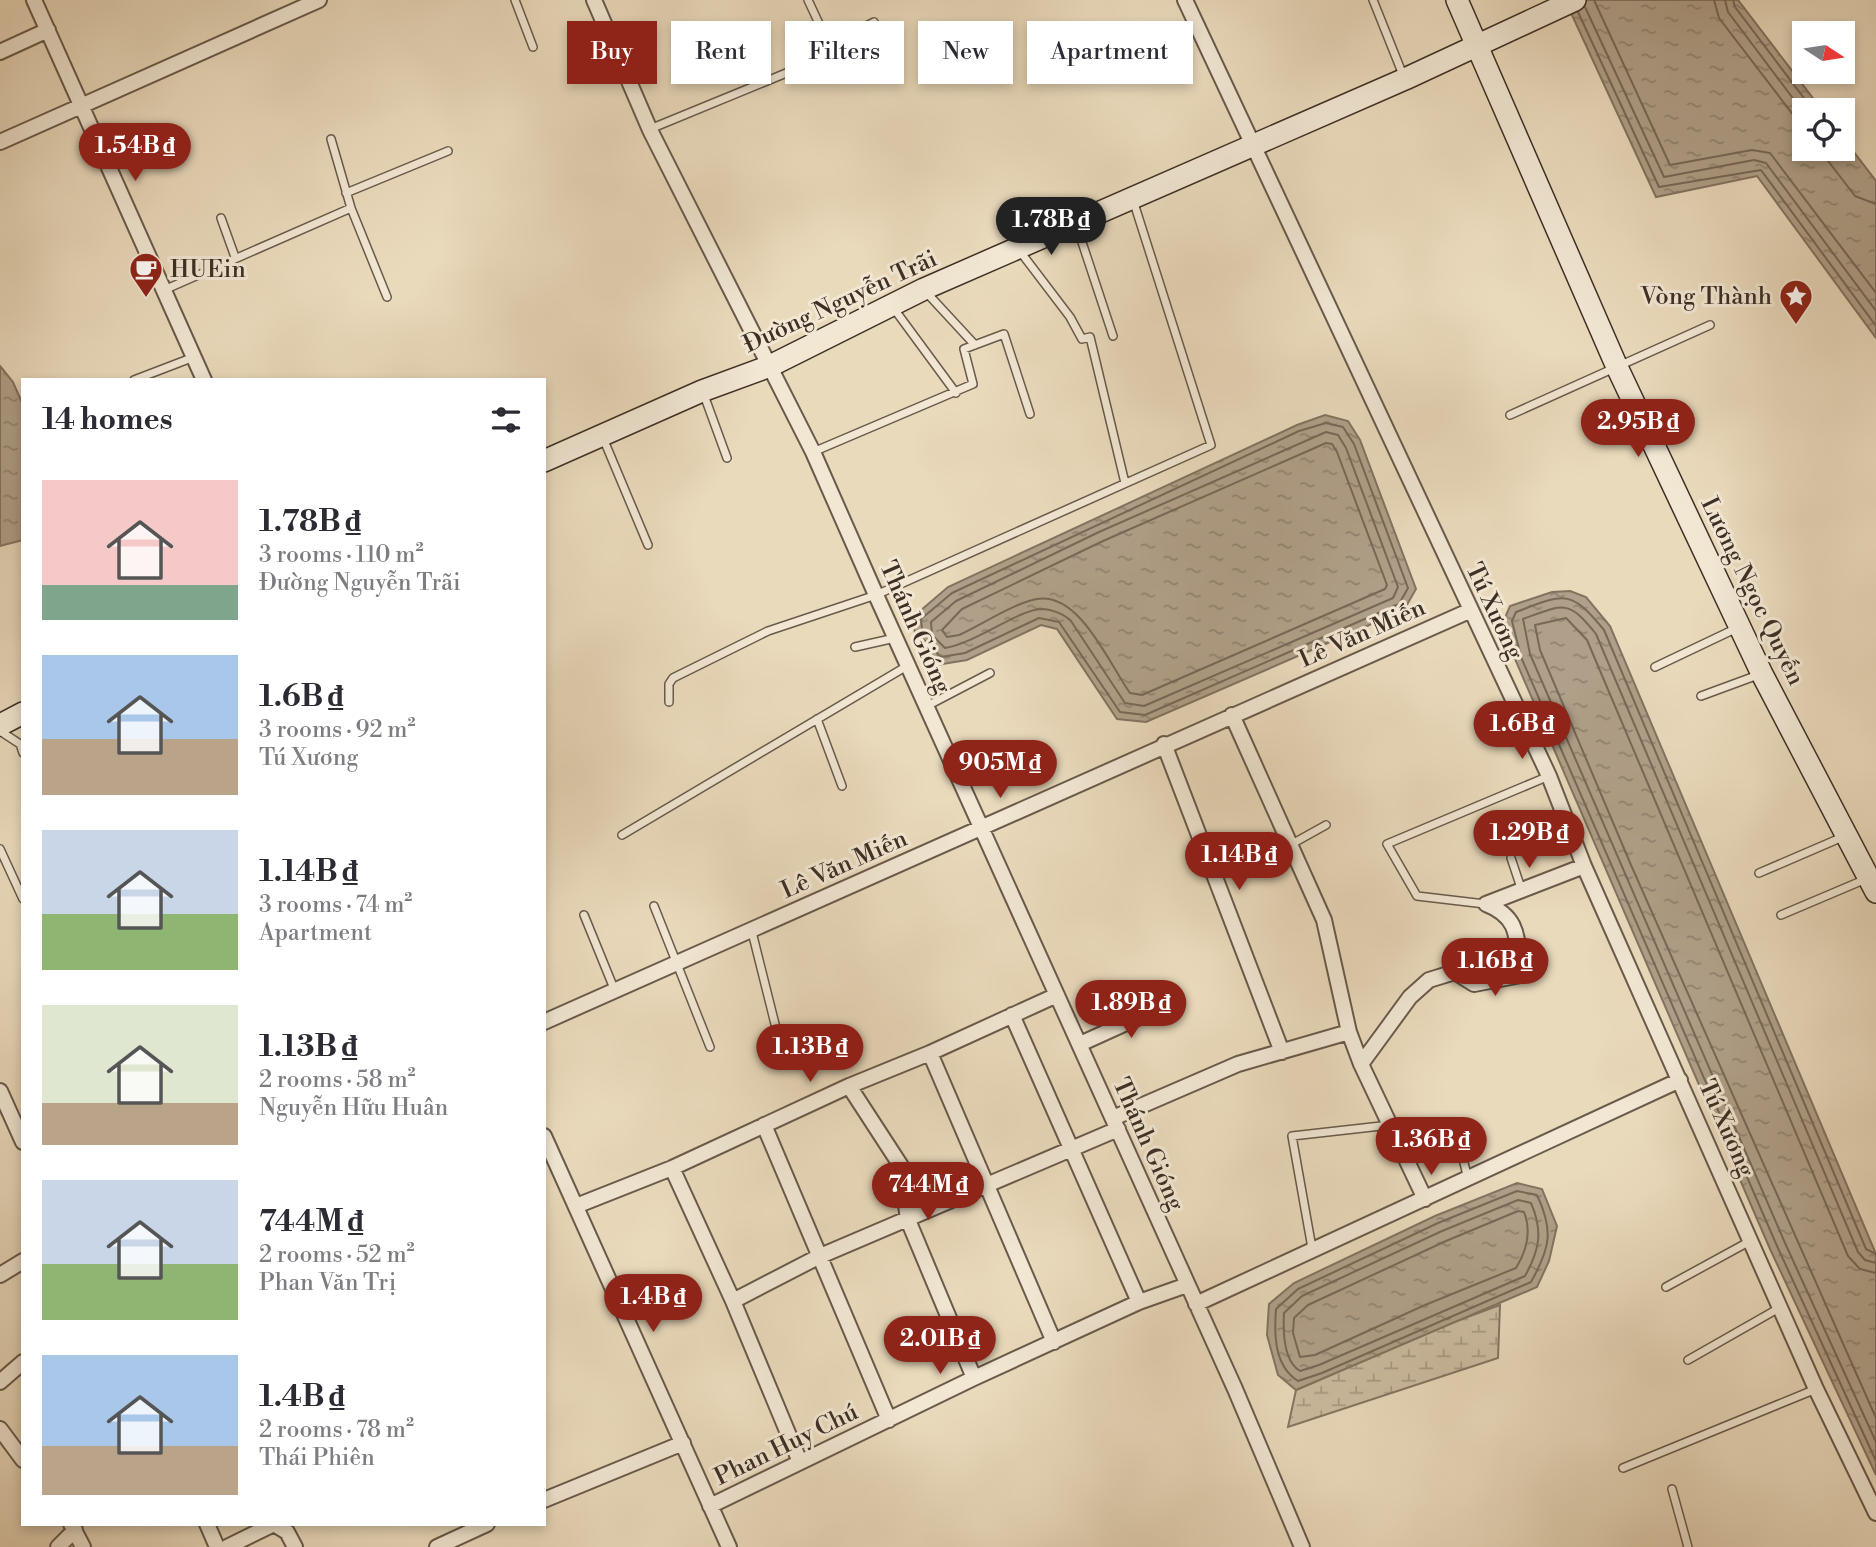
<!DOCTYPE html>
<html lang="en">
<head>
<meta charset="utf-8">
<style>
	:root { --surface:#fff; --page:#f2f2f3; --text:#2b2b33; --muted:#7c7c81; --accent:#8f2418 }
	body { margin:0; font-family:"Libre Bodoni",serif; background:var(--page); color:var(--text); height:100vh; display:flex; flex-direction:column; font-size:26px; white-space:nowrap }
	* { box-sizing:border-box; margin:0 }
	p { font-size:23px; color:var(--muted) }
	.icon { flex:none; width:38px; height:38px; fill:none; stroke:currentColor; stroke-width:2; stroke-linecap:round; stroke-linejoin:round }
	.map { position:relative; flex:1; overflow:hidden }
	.side { position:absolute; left:21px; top:378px; width:525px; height:1148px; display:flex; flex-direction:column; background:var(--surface); border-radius:0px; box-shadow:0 4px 10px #0003 }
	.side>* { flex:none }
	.banner { position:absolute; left:567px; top:21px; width:665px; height:63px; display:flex; gap:14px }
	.needle { width:46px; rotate:102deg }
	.tools { position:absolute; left:1792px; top:21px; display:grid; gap:14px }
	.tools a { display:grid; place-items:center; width:63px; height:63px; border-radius:0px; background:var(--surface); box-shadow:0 4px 10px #0003; font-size:35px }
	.price { position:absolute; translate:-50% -60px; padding:0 16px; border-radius:24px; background:var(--accent); color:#fff; font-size:23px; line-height:46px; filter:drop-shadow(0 2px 4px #0008) }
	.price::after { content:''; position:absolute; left:50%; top:42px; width:21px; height:16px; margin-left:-10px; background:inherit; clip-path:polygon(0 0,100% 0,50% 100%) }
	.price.selected { background:#222; color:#fff }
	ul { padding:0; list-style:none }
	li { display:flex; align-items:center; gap:21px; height:175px; padding:0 21px }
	li span { display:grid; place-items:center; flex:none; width:196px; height:140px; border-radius:0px; color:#555 }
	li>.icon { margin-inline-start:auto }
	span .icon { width:84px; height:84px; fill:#fffc; stroke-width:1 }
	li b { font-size:30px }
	h2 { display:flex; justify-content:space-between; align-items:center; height:84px; padding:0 21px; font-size:30px }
	.tag { padding:0 24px; border-radius:0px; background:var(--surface); box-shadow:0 4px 10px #0003; font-size:24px; line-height:63px }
	.tag.selected { background:var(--accent); color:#fff }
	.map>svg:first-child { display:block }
</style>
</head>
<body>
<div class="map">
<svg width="1876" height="1547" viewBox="0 0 1876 1547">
	<defs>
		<pattern id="wetland-marsh" width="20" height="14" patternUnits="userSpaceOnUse" patternTransform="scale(1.75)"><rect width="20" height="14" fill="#cdbda2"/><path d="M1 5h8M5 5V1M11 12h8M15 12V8" fill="none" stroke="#a89a84"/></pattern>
		<pattern id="water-ripples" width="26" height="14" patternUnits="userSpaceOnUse" patternTransform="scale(1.75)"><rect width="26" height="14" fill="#b0a089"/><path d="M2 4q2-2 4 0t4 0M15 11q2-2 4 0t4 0" fill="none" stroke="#918370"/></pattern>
	</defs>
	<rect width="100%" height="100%" fill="#eadabc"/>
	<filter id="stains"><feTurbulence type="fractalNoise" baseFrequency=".00286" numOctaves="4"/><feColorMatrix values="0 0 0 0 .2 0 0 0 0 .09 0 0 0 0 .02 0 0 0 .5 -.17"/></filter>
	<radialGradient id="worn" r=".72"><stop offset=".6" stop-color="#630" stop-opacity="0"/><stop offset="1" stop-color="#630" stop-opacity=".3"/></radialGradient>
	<!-- wetland -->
	<path fill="url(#wetland-marsh)" stroke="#867664" stroke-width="2" d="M1500,1305L1498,1358L1288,1427L1296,1390L1435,1329Z"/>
	<!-- water -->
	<path fill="url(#water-ripples)" stroke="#827361" stroke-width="2" d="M1565,0H1738L1822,110H1804V149H1843V138L1876,181V338L1757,176L1656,197Z
		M0,366L13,382L23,405V540L0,546Z
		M1325,415L1348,421L1360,440L1416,589L1404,610L1146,722L1117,719L1057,629L1041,625L967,660L937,665L916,642L913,617L948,587L1297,425Z
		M1570,591L1586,597L1610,626L1876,1254V1475L1770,1249L1515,659L1504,620L1510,606L1552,592Z
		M1517,1183L1542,1189L1557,1226L1549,1261L1537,1287L1296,1390L1278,1375L1267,1335L1269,1304L1294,1283L1435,1216Z"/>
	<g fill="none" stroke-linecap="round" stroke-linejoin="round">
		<!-- shore -->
		<path stroke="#776857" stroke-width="2" d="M1594,0L1670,165L1752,150L1770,153L1876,293
			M1714,0L1719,18L1804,129
			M1725,0L1728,12L1804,113
			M1733,0L1735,7L1813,110
			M1585,7L1664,177L1754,160L1766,163L1876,311
			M1578,12L1659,187L1761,170L1876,326
			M1819,149L1855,196L1876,204
			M1326,423L1343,427L1354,444L1408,588L1399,604L1145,715L1120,712L1059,622L1039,618L965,653L941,657L923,639L921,619L952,593L1299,431Z
			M1326,432L1338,435L1346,448L1398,587L1393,598L1144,706L1125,703L1071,621C1064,614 1051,609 1041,609C1018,610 976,643 945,648L932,635L931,622L956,601L1099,532Z
			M1326,443L1332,444L1337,452L1387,585L1385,589L1142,695L1130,693C1109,664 1080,592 1037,599C1014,603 981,625 959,635L947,637L942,630L962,609L1103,541Z
			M1517,1191L1537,1195C1554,1231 1550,1248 1531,1282L1322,1373L1298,1381C1274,1366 1274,1334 1276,1309L1298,1289L1438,1223Z
			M1518,1200L1531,1203C1543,1231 1540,1249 1525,1276L1319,1365L1300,1371C1283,1361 1283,1331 1284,1313L1302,1296L1442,1231Z
			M1518,1211L1524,1212C1532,1232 1527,1250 1516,1268L1425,1305L1315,1355L1300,1357L1293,1333L1294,1318L1308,1305L1446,1241Z
			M1876,1254L1866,1249L1604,630C1570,588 1564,594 1516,612L1512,621L1521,657L1777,1246L1876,1461
			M1876,1263L1865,1260L1858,1252L1596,634C1568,599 1564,604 1523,619L1530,654L1785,1243L1876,1442
			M1876,1273L1860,1269L1848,1256L1587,640L1566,618L1535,625L1540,650L1631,865L1876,1418"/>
		<defs>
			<path id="lane" d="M515,0L533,47
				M808,0L829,45
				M1373,0L1403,75
				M650,129L818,60L829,45L874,22
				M331,139L351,208L387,297
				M346,193L448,151
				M221,218L235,257
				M1076,224L1113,336
				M1019,250L1070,317L1082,339L1090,337L1125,483
				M164,290L351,208
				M926,292L975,345
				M892,306L956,393
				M134,380L194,357
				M704,395L727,458
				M1510,415L1710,325
				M603,438L648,545
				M813,452L973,384L964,349L1004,334L1030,414
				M855,647L895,638
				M1655,667L1737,628
				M1701,696L1758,675
				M669,702V684L673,678L768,631L876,595L1211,445L1133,200
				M927,706L990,673
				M817,719L842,786
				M0,731L20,744L23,753
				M622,835L907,666
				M1290,845L1326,825
				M0,849L23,899
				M1511,858L1522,891
				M1759,873L1845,836
				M1485,904L1417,896L1387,844L1549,776
				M654,906L710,1047
				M584,915L615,991
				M1781,915L1866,879
				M752,932L779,1040
				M1455,1127L1468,1179
				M1312,1248L1292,1136L1390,1125
				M1666,1287L1752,1240
				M1688,1360L1781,1307
				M1623,1468L1816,1389
				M1672,1489L1688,1547"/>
			<path id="street" d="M34,0L204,380
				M594,0L650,130L813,452L876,595L1235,1389L1302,1547
				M1185,0L1549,776L1584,866L1816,1389L1876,1513
				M0,52L48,30
				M0,142L319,0
				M1232,715L1324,920L1349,1032L1361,1064L1425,1199
				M1164,744L1282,1052
				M1486,904L1584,866
				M1012,1015L1139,1302
				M544,1022L1469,611
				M1080,1044L1168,1004
				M930,1053L1054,1342
				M1361,1064L1410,997L1429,980L1455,972L1474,984L1521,975C1516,941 1522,918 1486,904
				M849,1086L901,1166L908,1220L974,1378
				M0,1091L23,1142
				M1113,1118L1238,1064L1349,1032
				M764,1125L889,1420
				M544,1136L729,1547
				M672,1168L733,1301L800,1462
				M576,1206L672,1168L849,1086L930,1053L1057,995
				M0,1275L23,1261
				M733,1301L818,1257L1118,1129
				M1196,1304L1680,1080
				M0,1382L23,1362
				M0,1429L23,1460
				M544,1500L683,1443
				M710,1506L974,1378L1139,1302L1187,1285
				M71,1524L83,1547
				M207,1524L217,1547
				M58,1547L75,1530
				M227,1547L274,1524L287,1532L295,1547
				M437,1547L487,1524"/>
			<path id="secondary" d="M1457,0L1617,367L1762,674L1876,892
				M544,461L702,391L770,366L924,289L1405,79L1575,0
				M0,725L23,713"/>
		</defs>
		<!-- lane casing -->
		<use href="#lane" stroke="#695a4b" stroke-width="10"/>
		<!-- street casing -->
		<use href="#street" stroke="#695a4b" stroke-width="18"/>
		<!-- secondary casing -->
		<use href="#secondary" stroke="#3e2f25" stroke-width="24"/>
		<!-- lane -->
		<use href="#lane" stroke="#f1e7d3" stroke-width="7"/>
		<!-- street -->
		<use href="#street" stroke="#f1e7d3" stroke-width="14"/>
		<!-- secondary -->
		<use href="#secondary" stroke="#f1e7d3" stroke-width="21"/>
	</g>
	<!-- icons -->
	<defs>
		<symbol id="cafe-pin" viewBox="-11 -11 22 30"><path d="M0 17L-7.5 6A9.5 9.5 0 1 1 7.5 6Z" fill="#8f2418" stroke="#f1e7d3"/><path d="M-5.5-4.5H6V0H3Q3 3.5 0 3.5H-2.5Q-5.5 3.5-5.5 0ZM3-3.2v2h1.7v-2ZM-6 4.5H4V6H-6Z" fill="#fff"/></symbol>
		<symbol id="sight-pin" viewBox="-11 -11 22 30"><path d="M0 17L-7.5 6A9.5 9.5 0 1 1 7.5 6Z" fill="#8f2418" stroke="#f1e7d3"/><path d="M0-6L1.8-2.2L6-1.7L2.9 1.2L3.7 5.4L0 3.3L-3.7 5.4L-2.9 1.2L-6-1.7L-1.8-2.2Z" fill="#fff"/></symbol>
	</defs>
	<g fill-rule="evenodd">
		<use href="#cafe-pin" x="127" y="250" width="38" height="52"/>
		<use href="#sight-pin" x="1777" y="277" width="38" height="52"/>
	</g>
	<g text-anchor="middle" stroke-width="6" stroke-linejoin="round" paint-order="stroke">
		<!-- poi labels -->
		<g font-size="24" fill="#3e2f25" stroke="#f1e7d3" text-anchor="start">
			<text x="170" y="277">HUEin</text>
			<text x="1772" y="304" text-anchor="end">Vòng Thành</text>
		</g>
		<!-- street labels -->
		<g font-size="24" fill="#3e2f25" stroke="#f1e7d3">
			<text transform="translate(840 301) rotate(-25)" y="8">Đường Nguyễn Trãi</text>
			<text transform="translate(1753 591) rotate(64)" y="8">Lương Ngọc Quyến</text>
			<text transform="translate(1495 611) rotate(65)" y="8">Tú Xương</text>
			<text transform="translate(916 627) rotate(66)" y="8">Thánh Gióng</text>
			<text transform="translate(1362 633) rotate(-24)" y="8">Lê Văn Miến</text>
			<text transform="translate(844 864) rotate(-24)" y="8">Lê Văn Miến</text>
			<text transform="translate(1727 1128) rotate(66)" y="8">Tú Xương</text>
			<text transform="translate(1149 1144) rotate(66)" y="8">Thánh Gióng</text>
			<text transform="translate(786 1444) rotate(-26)" y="8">Phan Huy Chú</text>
		</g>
	</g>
	<rect width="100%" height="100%" filter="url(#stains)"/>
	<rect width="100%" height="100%" fill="url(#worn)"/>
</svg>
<div class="tools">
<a><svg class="needle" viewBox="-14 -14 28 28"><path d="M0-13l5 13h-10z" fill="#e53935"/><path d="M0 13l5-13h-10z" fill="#7c7c81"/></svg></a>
<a><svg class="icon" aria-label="locate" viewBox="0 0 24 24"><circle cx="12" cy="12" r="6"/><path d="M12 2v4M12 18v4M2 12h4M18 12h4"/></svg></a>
</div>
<b class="price" style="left:135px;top:183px">1.54B ₫</b>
<b class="price selected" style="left:1051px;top:257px">1.78B ₫</b>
<b class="price" style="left:1638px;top:459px">2.95B ₫</b>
<b class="price" style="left:1522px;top:761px">1.6B ₫</b>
<b class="price" style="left:1000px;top:800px">905M ₫</b>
<b class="price" style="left:1529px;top:870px">1.29B ₫</b>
<b class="price" style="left:1239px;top:892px">1.14B ₫</b>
<b class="price" style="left:1495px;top:998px">1.16B ₫</b>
<b class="price" style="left:1131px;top:1040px">1.89B ₫</b>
<b class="price" style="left:810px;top:1084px">1.13B ₫</b>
<b class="price" style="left:1431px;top:1177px">1.36B ₫</b>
<b class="price" style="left:928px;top:1222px">744M ₫</b>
<b class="price" style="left:653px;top:1334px">1.4B ₫</b>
<b class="price" style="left:940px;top:1376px">2.01B ₫</b>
<div class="banner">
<a class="tag selected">Buy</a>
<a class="tag">Rent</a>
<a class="tag">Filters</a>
<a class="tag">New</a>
<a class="tag">Apartment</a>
</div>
<section class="side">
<h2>14 homes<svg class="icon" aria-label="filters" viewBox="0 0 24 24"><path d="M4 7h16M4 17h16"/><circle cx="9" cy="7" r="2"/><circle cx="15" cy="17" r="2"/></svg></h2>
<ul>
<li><span style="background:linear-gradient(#f6c9c9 75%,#7fa58c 0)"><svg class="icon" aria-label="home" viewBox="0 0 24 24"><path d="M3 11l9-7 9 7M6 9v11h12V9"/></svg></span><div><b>1.78B ₫</b><p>3 rooms · 110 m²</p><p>Đường Nguyễn Trãi</p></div></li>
<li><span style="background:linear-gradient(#a9c7e8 60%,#b9a48a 0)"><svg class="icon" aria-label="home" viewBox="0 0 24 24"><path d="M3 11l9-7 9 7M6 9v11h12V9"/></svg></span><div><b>1.6B ₫</b><p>3 rooms · 92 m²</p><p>Tú Xương</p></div></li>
<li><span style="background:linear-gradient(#c9d6e8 60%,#8fb573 0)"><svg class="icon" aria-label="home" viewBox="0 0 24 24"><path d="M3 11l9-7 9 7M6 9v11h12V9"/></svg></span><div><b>1.14B ₫</b><p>3 rooms · 74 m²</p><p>Apartment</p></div></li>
<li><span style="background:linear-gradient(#dfe7d0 70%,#b9a48a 0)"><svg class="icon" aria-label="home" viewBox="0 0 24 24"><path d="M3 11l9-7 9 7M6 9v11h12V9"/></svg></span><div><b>1.13B ₫</b><p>2 rooms · 58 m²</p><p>Nguyễn Hữu Huân</p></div></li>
<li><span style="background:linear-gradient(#c9d6e8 60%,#8fb573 0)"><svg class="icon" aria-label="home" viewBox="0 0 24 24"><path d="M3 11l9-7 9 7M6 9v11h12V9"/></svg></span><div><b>744M ₫</b><p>2 rooms · 52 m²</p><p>Phan Văn Trị</p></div></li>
<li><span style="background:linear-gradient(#a9c7e8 65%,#b9a48a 0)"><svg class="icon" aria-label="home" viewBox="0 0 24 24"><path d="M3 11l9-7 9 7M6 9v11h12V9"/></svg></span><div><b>1.4B ₫</b><p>2 rooms · 78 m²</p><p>Thái Phiên</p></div></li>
</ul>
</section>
</div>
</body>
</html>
